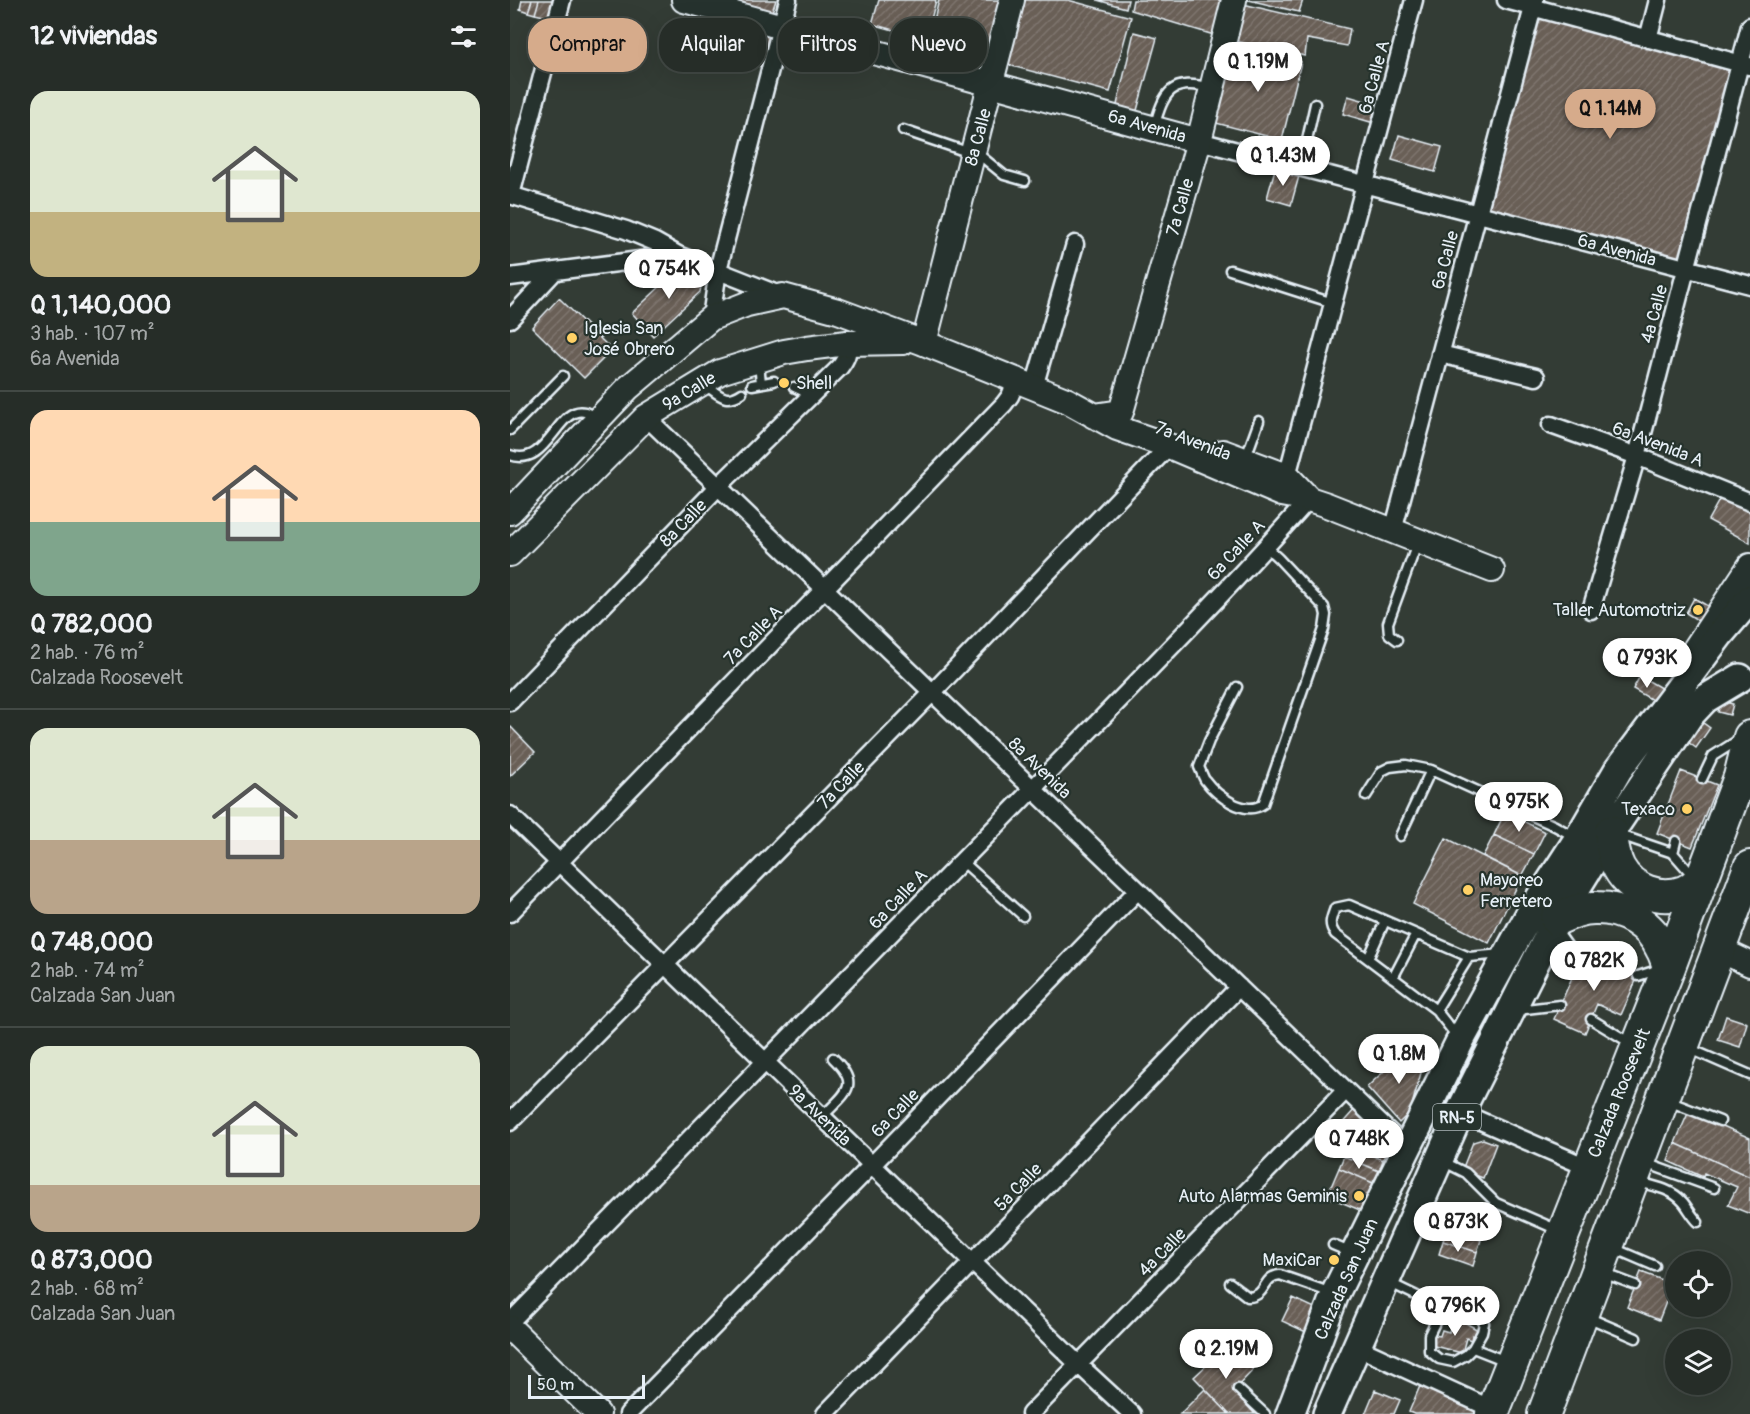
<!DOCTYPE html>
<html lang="es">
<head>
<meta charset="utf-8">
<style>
	:root { --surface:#262d28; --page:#323934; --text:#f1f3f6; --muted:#a4a8a8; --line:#424945; --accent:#d6ab8b }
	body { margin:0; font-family:Pangolin,sans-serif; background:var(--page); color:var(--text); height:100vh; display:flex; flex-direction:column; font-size:22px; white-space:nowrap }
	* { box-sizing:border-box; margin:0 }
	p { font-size:20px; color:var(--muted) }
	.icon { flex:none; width:33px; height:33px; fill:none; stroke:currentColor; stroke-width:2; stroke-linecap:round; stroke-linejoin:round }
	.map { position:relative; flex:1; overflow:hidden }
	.side { display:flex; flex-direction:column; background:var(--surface); width:510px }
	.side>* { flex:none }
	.guide { position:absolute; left:18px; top:18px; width:570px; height:54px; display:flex; gap:12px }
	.buttons { position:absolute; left:1155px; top:1251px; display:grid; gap:12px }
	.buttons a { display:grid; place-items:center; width:66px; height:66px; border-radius:50%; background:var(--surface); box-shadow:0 6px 24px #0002,0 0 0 2px var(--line); font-size:30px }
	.scale { position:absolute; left:18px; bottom:15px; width:117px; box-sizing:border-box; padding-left:6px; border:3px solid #e8f1f8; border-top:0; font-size:16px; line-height:21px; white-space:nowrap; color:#e8f1f8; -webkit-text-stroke:4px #26332d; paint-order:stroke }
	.price { position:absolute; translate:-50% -51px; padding:0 14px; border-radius:21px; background:#fff; color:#222; font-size:20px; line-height:39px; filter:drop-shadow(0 2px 3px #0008) }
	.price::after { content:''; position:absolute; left:50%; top:36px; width:18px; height:14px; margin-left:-9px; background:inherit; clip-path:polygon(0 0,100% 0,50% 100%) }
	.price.active { background:var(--accent); color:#111 }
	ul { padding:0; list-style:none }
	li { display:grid; align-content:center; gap:12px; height:318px; padding:0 30px }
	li+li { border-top:2px solid var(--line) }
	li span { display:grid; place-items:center; height:186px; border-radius:18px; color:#555 }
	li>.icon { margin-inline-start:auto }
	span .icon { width:108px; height:108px; fill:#fffc; stroke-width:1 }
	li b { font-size:26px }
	h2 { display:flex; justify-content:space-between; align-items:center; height:72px; padding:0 30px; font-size:26px }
	.tag { padding:0 21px; border-radius:24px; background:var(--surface); box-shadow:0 6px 24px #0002,0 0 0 2px var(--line); font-size:21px; line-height:54px }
	.tag.active { background:var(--accent); color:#111 }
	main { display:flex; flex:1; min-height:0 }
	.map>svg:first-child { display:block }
</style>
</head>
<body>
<main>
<section class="side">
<h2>12 viviendas<svg class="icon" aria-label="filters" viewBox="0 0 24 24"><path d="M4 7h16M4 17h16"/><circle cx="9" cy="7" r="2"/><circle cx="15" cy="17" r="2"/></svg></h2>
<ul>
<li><span style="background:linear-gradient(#dfe7d0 65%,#c2b280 0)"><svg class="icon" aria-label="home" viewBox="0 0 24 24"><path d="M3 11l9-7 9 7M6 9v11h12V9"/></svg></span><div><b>Q 1,140,000</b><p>3 hab. · 107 m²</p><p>6a Avenida</p></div></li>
<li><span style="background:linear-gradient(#ffd9b3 60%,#7fa58c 0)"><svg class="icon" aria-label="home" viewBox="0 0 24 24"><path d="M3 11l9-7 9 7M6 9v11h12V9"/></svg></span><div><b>Q 782,000</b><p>2 hab. · 76 m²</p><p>Calzada Roosevelt</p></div></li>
<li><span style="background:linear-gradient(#dfe7d0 60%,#b9a48a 0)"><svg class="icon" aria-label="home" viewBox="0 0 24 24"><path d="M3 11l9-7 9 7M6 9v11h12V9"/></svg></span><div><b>Q 748,000</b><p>2 hab. · 74 m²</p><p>Calzada San Juan</p></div></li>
<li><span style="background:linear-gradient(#dfe7d0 75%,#b9a48a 0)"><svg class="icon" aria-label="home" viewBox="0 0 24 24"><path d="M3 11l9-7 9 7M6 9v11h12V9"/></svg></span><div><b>Q 873,000</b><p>2 hab. · 68 m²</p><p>Calzada San Juan</p></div></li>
</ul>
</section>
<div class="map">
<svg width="1240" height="1414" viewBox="0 0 1240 1414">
	<defs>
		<pattern id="building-hatch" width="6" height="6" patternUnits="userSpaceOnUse" patternTransform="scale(1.5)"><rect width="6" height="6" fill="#695e56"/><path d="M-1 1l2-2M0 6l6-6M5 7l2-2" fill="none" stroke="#7e766f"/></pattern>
	</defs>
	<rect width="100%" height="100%" fill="#333c35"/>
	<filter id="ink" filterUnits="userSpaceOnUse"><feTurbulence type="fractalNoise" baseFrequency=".0167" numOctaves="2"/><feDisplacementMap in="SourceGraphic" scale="12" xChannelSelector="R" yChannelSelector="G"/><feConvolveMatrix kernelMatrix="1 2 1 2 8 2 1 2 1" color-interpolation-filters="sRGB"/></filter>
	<g filter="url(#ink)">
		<!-- building -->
		<path fill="url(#building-hatch)" stroke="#e8f1f8" stroke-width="1.5" d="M12,0H22L18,12L10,9Z
			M22,0H29L25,14L18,12Z
			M29,0H43L38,17L25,14Z
			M217,0H266L262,12Z
			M369,0H426L416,39L362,24Z
			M429,0H490L474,56L419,40Z
			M515,0H558L621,17L600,92L498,65Z
			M587,0H618L616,8Z
			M623,0H713L704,35L621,10Z
			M739,0H793L789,12Z
			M733,4L840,29L837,46L797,39L795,56L725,41Z
			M1029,18L1221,69L1171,261L978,211Z
			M246,30L261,35L256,51L242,47Z
			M624,32L647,38L626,114L606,109Z
			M723,46L791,62L772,140L706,123Z
			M242,49L257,55L252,67L237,61Z
			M838,96L869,105L864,123L833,114Z
			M889,135L932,147L925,172L882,160Z
			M765,169L789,176L781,205L757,198Z
			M178,268L186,272L192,280L190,292L143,336L122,313L169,269Z
			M49,298L102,350L74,378L22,327Z
			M1212,495L1240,511V543L1198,520Z
			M1184,598L1201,608L1192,623L1176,613Z
			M1130,676L1151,688L1144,701L1123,689Z
			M1211,701L1223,704L1220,715L1208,712Z
			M1185,717L1200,728L1186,748L1171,737Z
			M0,726L25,752L0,776Z
			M1171,771L1207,785L1182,847L1147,833Z
			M995,812L1035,832L1024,854L984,835Z
			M984,835L1024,854L1012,876L973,856Z
			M936,838L1012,876L979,943L903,904Z
			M1073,952L1128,976L1111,1015L1087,1004L1075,1033L1044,1019Z
			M1216,1016L1237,1023L1230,1047L1208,1040Z
			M899,1048L914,1062L900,1112L889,1123L857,1087Z
			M845,1109L878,1145L873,1160L820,1137Z
			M1179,1111L1240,1138V1177L1165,1143Z
			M973,1139L986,1144L973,1178L952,1170L963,1142Z
			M1165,1143L1240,1177V1214L1218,1205L1227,1187L1194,1173L1193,1177L1158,1161Z
			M838,1146L873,1160L869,1171L834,1156Z
			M834,1156L869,1171L863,1183L829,1168Z
			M829,1168L863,1183L852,1211L817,1196Z
			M937,1228L971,1240L967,1252L933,1241Z
			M933,1241L967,1252L963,1266L929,1254Z
			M1131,1272L1163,1284L1149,1320L1117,1307Z
			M783,1298L807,1309L796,1332L772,1321Z
			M949,1319L968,1330L967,1336L962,1335L961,1340L956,1338L952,1353L920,1345L923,1335L930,1336L932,1330L939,1332L941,1324L946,1325Z
			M719,1344L743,1370L723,1391L745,1414H719L684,1377Z
			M910,1386L975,1413L974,1414H904L899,1412Z
			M695,1389L719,1414H670Z
			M865,1390L890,1400L884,1414H855Z"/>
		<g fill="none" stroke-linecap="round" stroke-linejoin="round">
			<defs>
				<path id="lane" d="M644,128C654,91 661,78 701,88
					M393,130L472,157L494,175L515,181
					M791,167L805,104
					M720,270L823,303
					M249,363L251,383
					M195,385C210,395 215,404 232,393
					M242,385L264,381
					M284,387L301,395
					M0,430L53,376
					M0,455C38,469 47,405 75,412C79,413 83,417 87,420
					M736,457L749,421
					M887,640L879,634L878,623L907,544
					M727,687L699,741L689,767C691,771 693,777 695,780C707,796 735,817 753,804L814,629L816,615L814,607L768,558L756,547
					M1192,779L1203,756L1230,739
					M856,796L872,771L880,767L896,765L921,770L1045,826L1065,837
					M1107,834L1163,853
					M890,836L921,770
					M1166,841L1163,853L1184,877
					M452,861L513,916
					M1047,931L1069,962
					M858,959L875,921
					M1128,976L1150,969
					M883,978L906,934
					M926,1010L959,957
					M1007,1010L1050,1005
					M1081,1019L1122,1044
					M948,1038L926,1010L825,934C818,924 821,919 825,908L839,905L959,957L992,954
					M1178,1048L1240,1075
					M1158,1101L1210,1121
					M312,1117C335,1093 352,1086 323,1058
					M932,1161L956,1173L986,1203L1048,1230
					M1135,1163L1204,1188
					M1128,1182C1144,1186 1162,1189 1173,1202C1178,1208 1182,1216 1188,1222
					M823,1245L842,1253
					M1103,1248L1145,1266
					M1093,1273L1125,1285
					M878,1282L932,1308L953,1305L962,1308L971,1315L974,1323L972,1332L963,1348L956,1355L943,1362L929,1359L919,1351V1335L932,1308
					M720,1283L738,1297C758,1296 751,1277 770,1275L822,1293
					M1077,1317L1126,1338
					M963,1348L996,1361
					M728,1389L755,1414"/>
				<path id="street" d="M996,0L1239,66
					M1138,39L1148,0
					M689,141L1240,285
					M0,195L116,230L145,242L168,255L272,296
					M1,195L52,0
					M0,277L168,255
					M201,318L208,270L278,0
					M0,319L44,272
					M930,354L1026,377
					M524,387L565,244
					M136,417L896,1148
					M1041,425L1127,456L1240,502
					M777,476L904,0
					M883,531L1025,0
					M1081,610L1127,456L1240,26
					M0,702L209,486L330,367C336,359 339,353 337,343
					M0,815L569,1365L622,1414
					M0,913L494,404L500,396L507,380
					M950,1112L1079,1168
					M0,1122L423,692L659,446
					M0,1322C167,1152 334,982 500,812C601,708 703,607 799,499
					M847,1347L984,1410
					M118,1414L362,1165L628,890
					M315,1414L729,987
					M520,1414L836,1090"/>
				<path id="secondary" d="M174,0L689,141
					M414,343L502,0
					M584,416L611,412L689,141L724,0
					M713,452L777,476L799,499
					M0,512L118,388L201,318L237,304L273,296L328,311L414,343L558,401L607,428L659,446L772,494L799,499L817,505L982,570
					M0,554L136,417L210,372L274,352L297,348L337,343L393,342
					M1185,649L1240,566
					M1208,949L1240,964
					M0,1328L88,1414"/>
				<path id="primary" d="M780,1414L825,1294L950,1041L1022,910L1068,839L1108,770L1210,634L1240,599
					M817,1414L950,1112L1047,919L1101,832L1179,716L1195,699L1230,678"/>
				<path id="highway" d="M1101,832C1102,844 1103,857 1109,868C1121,890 1150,901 1174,892C1179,890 1185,885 1189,882
					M1047,919C1059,913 1073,907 1087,908C1114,908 1141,924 1152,949C1155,954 1157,961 1159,967
					M982,1414L1159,967L1230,777L1240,737
					M1034,1414L1240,867"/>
			</defs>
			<!-- lane casing -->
			<use href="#lane" stroke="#e8f1f8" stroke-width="13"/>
			<!-- street casing -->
			<use href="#street" stroke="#e8f1f8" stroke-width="21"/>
			<!-- secondary casing -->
			<use href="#secondary" stroke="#e8f1f8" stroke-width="28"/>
			<!-- primary casing -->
			<use href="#primary" stroke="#e8f1f8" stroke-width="32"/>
			<!-- highway casing -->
			<use href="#highway" stroke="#e8f1f8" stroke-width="36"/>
			<!-- lane -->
			<use href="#lane" stroke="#26332d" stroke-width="8"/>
			<!-- street -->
			<use href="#street" stroke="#26332d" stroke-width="16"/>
			<!-- secondary -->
			<use href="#secondary" stroke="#26332d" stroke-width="24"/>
			<!-- primary -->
			<use href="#primary" stroke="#26332d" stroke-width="27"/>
			<!-- highway -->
			<use href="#highway" stroke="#26332d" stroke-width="32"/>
		</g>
	</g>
	<!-- markers -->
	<g fill="#ffd166" stroke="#26332d" stroke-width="2">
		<circle cx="62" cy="338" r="6"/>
		<circle cx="274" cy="383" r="6"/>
		<circle cx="1188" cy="610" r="6"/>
		<circle cx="1177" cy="809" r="6"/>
		<circle cx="958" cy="890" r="6"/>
		<circle cx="849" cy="1196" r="6"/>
		<circle cx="824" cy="1260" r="6"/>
	</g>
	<g text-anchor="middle" stroke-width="4.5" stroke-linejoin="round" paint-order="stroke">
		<!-- shield labels -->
		<rect fill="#26332d" stroke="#aeb8bb" stroke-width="1.5" x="923" y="1104" width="48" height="26" rx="4.5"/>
		<g font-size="16" font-weight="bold" fill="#e8f1f8">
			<text x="947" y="1123">RN-5</text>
		</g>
		<!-- street labels -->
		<g font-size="18" fill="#e8f1f8" stroke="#26332d">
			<text transform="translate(864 77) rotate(-75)" y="6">6a Calle A</text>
			<text transform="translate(637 126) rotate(16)" y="6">6a Avenida</text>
			<text transform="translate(468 137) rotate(-75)" y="6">8a Calle</text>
			<text transform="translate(670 207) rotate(-74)" y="6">7a Calle</text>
			<text transform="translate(1107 250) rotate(15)" y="6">6a Avenida</text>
			<text transform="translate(935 260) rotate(-75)" y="6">6a Calle</text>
			<text transform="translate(1144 314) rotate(-75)" y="6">4a Calle</text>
			<text transform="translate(179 391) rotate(-31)" y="6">9a Calle</text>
			<text transform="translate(683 441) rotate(21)" y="6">7a Avenida</text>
			<text transform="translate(1148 444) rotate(21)" y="6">6a Avenida A</text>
			<text transform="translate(173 523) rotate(-46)" y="6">8a Calle</text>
			<text transform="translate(726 550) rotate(-47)" y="6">6a Calle A</text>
			<text transform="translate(243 635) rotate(-46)" y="6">7a Calle A</text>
			<text transform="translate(530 768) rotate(44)" y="6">8a Avenida</text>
			<text transform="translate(331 785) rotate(-46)" y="6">7a Calle</text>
			<text transform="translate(388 899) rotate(-46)" y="6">6a Calle A</text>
			<text transform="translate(1109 1093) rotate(-68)" y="6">Calzada Roosevelt</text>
			<text transform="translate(385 1113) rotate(-46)" y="6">6a Calle</text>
			<text transform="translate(310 1115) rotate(44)" y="6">9a Avenida</text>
			<text transform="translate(508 1187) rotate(-46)" y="6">5a Calle</text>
			<text transform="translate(652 1252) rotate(-46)" y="6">4a Calle</text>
			<text transform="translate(836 1279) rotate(-66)" y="6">Calzada San Juan</text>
		</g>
		<!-- poi labels -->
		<g font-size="18" fill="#e8f1f8" stroke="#26332d" text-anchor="end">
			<text x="74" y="334" text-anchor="start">Iglesia San<tspan x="74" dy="21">José Obrero</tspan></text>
			<text x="286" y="389" text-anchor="start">Shell</text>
			<text x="1176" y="616">Taller Automotriz</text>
			<text x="1165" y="815">Texaco</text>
			<text x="970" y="886" text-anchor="start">Mayoreo<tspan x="970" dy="21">Ferretero</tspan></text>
			<text x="837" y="1202">Auto Alarmas Geminis</text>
			<text x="812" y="1266">MaxiCar</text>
		</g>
	</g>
</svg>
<div class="buttons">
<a><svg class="icon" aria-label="locate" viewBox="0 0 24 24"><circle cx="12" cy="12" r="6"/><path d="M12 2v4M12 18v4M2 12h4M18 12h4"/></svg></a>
<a><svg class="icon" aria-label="layers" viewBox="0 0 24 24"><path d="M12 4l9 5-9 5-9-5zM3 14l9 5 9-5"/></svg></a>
</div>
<div class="scale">50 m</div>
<b class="price" style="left:748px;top:93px">Q 1.19M</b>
<b class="price active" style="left:1100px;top:140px">Q 1.14M</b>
<b class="price" style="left:773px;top:187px">Q 1.43M</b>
<b class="price" style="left:159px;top:300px">Q 754K</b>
<b class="price" style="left:1137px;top:689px">Q 793K</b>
<b class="price" style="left:1009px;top:833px">Q 975K</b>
<b class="price" style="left:1084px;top:992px">Q 782K</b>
<b class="price" style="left:889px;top:1085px">Q 1.8M</b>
<b class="price" style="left:849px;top:1170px">Q 748K</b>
<b class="price" style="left:948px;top:1253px">Q 873K</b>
<b class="price" style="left:945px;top:1337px">Q 796K</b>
<b class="price" style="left:716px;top:1380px">Q 2.19M</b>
<div class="guide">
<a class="tag active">Comprar</a>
<a class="tag">Alquilar</a>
<a class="tag">Filtros</a>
<a class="tag">Nuevo</a>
</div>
</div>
</main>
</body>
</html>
